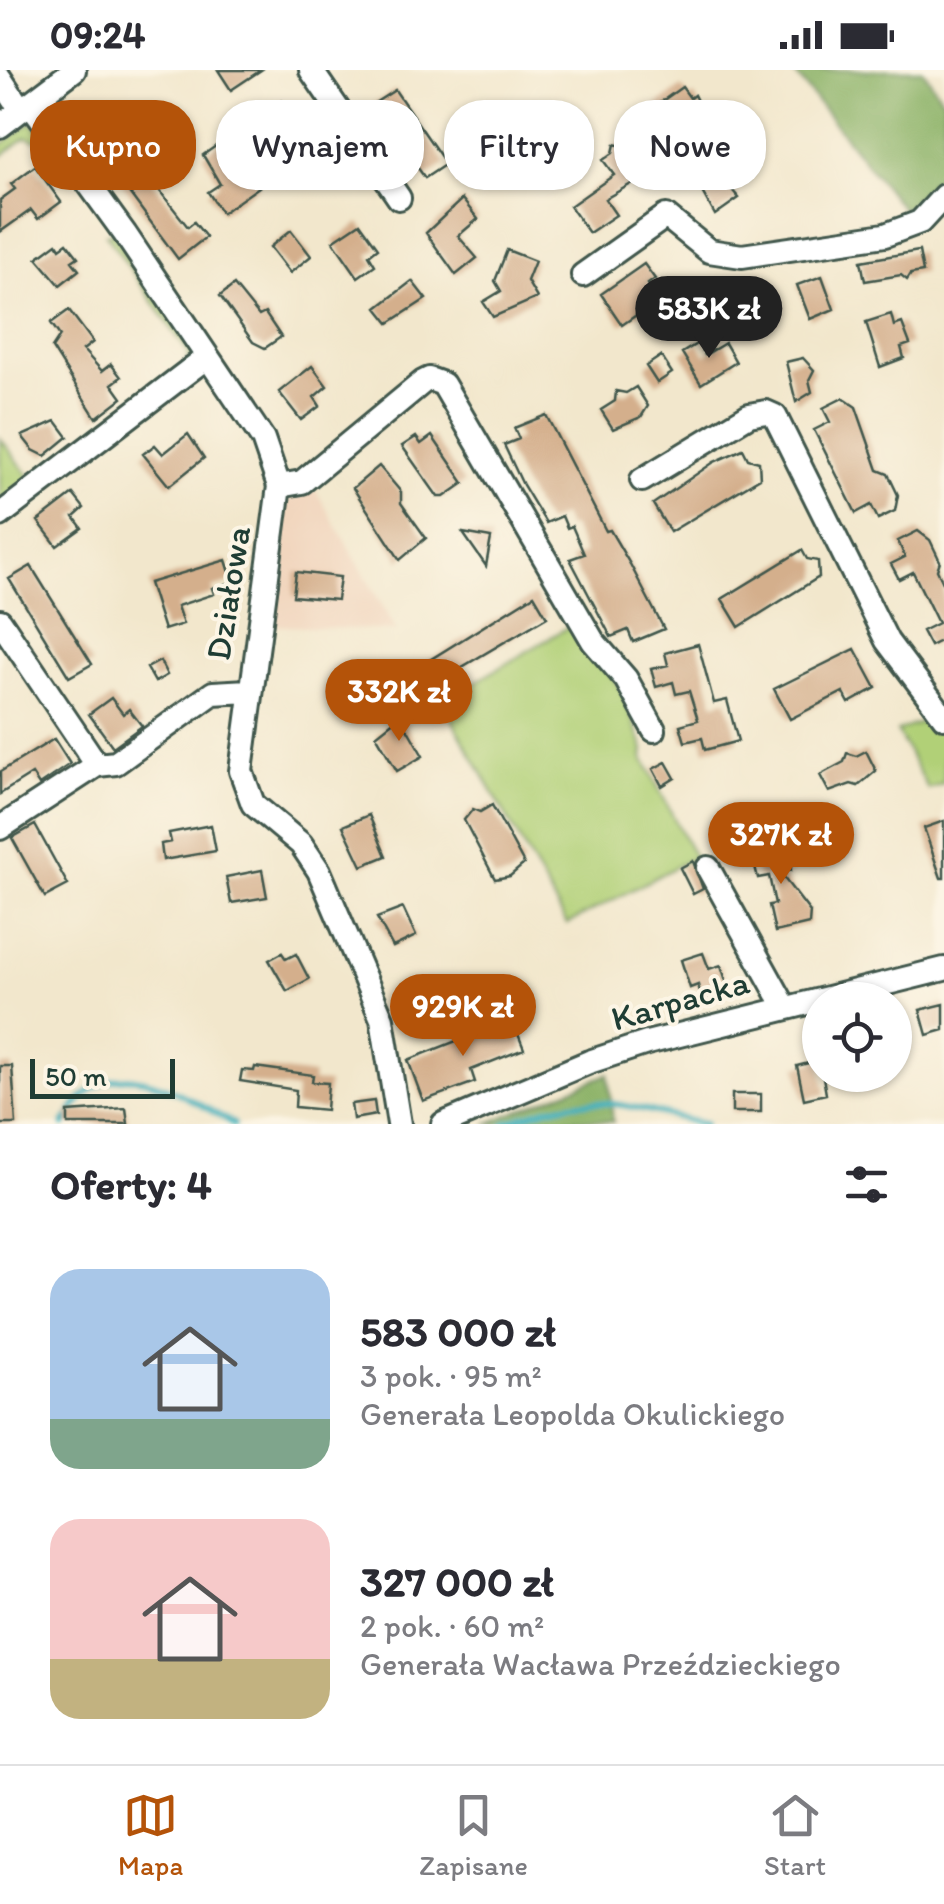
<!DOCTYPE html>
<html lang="pl">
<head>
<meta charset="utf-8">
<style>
	:root { --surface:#fff; --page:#f2f2f3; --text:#2b2b33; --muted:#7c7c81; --line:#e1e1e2; --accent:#b45309 }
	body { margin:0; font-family:Itim,sans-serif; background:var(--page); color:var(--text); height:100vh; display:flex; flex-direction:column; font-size:38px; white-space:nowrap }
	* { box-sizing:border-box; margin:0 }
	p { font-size:32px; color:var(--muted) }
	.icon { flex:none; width:55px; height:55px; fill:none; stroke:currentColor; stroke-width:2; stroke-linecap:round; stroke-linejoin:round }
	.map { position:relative; height:1054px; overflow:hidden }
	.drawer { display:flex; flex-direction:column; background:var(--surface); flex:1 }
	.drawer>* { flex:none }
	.hud { position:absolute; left:30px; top:30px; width:885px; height:90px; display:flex; gap:20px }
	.fabs { position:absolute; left:802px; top:912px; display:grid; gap:20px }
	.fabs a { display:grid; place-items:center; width:110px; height:110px; border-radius:50%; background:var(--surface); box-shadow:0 2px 8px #0004; font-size:50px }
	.scale { position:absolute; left:30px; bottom:25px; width:145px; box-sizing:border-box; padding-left:10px; border:5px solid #1f3d34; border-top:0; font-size:28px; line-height:35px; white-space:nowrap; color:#1f3d34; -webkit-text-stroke:8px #fcf5e5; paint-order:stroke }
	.price { position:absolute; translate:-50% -85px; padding:0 22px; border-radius:35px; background:var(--accent); color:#fff; font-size:32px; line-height:65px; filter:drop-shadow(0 2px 5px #0008) }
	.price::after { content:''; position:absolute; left:50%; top:60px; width:30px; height:22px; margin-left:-15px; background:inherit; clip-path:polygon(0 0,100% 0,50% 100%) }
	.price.on { background:#222; color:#fff }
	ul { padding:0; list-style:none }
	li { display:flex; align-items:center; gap:30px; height:250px; padding:0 50px }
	li span { display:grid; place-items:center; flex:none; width:280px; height:200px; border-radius:30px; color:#555 }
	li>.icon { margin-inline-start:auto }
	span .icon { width:120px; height:120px; fill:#fffc; stroke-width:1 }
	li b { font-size:42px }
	h2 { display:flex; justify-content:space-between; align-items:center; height:120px; padding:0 50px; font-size:42px }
	.tag { padding:0 35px; border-radius:40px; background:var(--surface); box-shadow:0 2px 8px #0004; font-size:35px; line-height:90px }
	.tag.on { background:var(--accent); color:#fff }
	.status { display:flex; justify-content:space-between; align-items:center; height:70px; padding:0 50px; background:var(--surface); direction:ltr }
	.status svg { height:28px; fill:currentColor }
	.menu { display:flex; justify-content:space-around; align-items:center; height:140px; border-top:2px solid var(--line); background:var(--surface); font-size:28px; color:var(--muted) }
	.menu a { display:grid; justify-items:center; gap:5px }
	.menu .on { color:var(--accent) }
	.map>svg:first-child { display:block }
</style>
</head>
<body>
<div class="status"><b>09:24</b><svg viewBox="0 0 49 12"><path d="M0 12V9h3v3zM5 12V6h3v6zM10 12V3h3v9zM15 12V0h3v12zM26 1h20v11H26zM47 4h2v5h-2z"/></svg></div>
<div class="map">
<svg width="944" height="1054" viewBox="0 0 944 1054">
	<rect width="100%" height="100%" fill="#fcf5e5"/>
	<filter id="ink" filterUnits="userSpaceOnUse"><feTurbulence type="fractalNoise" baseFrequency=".01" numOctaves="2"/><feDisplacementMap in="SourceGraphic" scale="20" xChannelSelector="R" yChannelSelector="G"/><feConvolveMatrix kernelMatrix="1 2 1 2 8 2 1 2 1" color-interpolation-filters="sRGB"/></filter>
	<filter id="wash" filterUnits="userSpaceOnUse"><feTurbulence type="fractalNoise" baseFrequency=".0048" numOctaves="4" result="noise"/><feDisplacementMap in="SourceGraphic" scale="40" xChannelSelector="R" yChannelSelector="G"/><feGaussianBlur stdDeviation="2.25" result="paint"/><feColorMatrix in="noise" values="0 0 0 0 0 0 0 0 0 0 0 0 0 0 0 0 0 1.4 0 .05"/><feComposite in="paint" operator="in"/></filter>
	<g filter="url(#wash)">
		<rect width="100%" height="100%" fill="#f2e7cc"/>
		<!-- built -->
		<path fill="#f1d5bd" d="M314,417L397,561L265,555L284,431L304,426Z"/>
		<!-- green -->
		<path fill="#b1d077" stroke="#688656" stroke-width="2.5" d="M31,52L48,69L42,73L26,67L0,87V76Z
			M114,162L196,281L186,294L188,282L106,164Z
			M0,368L33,411L0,437Z
			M575,553L622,621L644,679L643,688L694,787L567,854L442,632Z
			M930,649L944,658V713L928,719L897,661Z"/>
		<!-- forest -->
		<path fill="#8cb268" stroke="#56784e" stroke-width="2.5" d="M792,0H923L944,31V100L904,141Z
			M608,1004L613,1052C570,1046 529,1054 486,1054Z"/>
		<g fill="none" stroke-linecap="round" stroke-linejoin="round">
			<!-- stream -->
			<path stroke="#3fafba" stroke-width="6" d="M64,1054C108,971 174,1020 234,1054
				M505,1054C589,1017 620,1035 705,1054"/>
		</g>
		<g id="blocks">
			<!-- building -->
			<path fill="#d4af8c" d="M218,0H261L231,20Z
				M682,17L690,28L694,25L708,53L676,72L655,36Z
				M395,20L446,94L425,108L373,34Z
				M282,31L309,70L291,89L279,72L270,78L260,63L269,57L261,45Z
				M122,40L153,79L140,90L159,120L188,157L194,152L206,167L178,189L122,113L117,104L123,99L94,62Z
				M636,67L663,96L605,129L616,145L589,163L570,136L614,105L603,90L613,83L615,74L623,76Z
				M226,69L259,117L222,143L208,122L220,114L203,85Z
				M35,96L61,132L38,149L31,140L0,162V130L15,119L11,114Z
				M713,98L739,128L715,145L696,111Z
				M462,129L478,149L458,166L477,188L456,205L426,163Z
				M360,153L378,178L369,185L375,195L358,207L333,171Z
				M291,160L311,186L290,203L270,177Z
				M57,173L60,178L67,173L78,187L72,191L79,200L60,215L37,188Z
				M507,180L535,191L527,211L537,228L493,247L483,232L501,221L495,211Z
				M919,181L923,202L911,204L907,210L901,205L865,211L861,191Z
				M644,194L655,209L648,214L658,230L622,255L601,224Z
				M822,206L834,239L810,249L797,215Z
				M412,211L426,229L389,253L377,238Z
				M234,215L259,246L265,243L281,267L265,278L253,272L220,226Z
				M69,240L93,272L83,280L102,301L111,294L121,307L112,314L122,328L96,348L52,278L60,266L51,253Z
				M891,244L894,256L902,253L910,274L901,277L904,288L880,297L866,252Z
				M698,273L705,285L725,273L736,292L701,314L682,283Z
				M661,286L672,303L657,313L646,296Z
				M803,288L814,300L809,310L812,322L796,332L786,292Z
				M312,296L327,316L314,327L320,336L301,350L279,322Z
				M636,317L648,336L641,347L613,359L601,340L615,331L616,321L626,323Z
				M843,328L856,337L878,400L888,404L898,425L895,441L878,449L871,435L856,443L814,360L830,352L823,338Z
				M546,345L606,461L610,460L630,494L664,559L633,572L628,560L611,567L570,489L584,484L572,456L567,458L562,446L546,453L523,415L504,375L519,369L514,358Z
				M56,351L68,367L45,386L33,380L22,366Z
				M188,364L204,388L169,416L143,384L155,375L163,384Z
				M432,366L464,413L444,427H438L402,376L416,367L421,374Z
				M743,379L748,389L759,392L760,408L670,462L653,434L714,392Z
				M379,396L401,422V433L426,468L400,490L353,418Z
				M73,424L84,438L74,447L82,458L57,476L38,451Z
				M918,461L930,470L940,491L937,500L944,515V569L930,576L922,561L938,553L913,502L899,509L891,494L905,487L898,471Z
				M463,463L491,468L486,496Z
				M802,480L807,489L818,491L819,507L739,557L722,529Z
				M226,490L233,512L212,518L214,524L177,536L183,554L164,560L149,513Z
				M31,496L92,594L69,607L9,509Z
				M296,502L340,507L337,530L293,526Z
				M534,525L547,547L440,610L428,591Z
				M698,574L714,633L727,630L738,671L705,680L702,668L685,672L680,655L698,650L689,621L676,624L673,612L656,617L651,599L668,595L665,583Z
				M855,579L876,618L849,633L843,622L790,649L774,619Z
				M160,591L167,605L155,612L147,598Z
				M111,628L123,644L129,639L142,656L113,677L89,644Z
				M400,646L423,686L397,701L376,665Z
				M54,669L70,694L39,715L32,704L0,724V702Z
				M866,681L876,701L858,716L851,714L829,722L820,705L844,692L847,683L856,686Z
				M666,692L675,708L662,716L653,699Z
				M492,735L524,794L510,806L495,809L464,750L473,739L480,742Z
				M369,745L386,786L362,796L343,756Z
				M944,751V808H941L924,758Z
				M35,755L68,815L45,827L12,768Z
				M211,755L216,781L163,790L161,774L171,772L169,763Z
				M785,773L790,776L791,800L780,803L810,842L809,854L775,862L769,835L775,834L769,806L758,808L751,781Z
				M693,791L703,819L693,824L680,798Z
				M262,800L267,827L231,833L226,807Z
				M403,838L416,866L393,877L377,848Z
				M282,883L286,889L296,884L309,909L287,921L269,890Z
				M703,883L709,899L721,895L729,920L702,929L698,915L690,918L681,890Z
				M944,934V960L927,965L920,940Z
				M512,949L524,979L471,1000L475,1012L423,1031L408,990Z
				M820,990L826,1024L804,1029L797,996Z
				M0,996H12L16,1054H0Z
				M255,997L313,1005L312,1012L328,1013L326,1040L295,1037L296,1020L240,1011L242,1000L254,1001Z
				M732,1024H761V1042H732Z
				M374,1031L376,1045L353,1049L351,1034Z
				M126,1038L128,1054H68V1042Z"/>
		</g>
	</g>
	<g filter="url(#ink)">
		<use href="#blocks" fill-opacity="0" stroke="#3f564b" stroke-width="2.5"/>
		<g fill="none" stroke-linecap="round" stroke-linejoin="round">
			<defs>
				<path id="minor" d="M311,0L399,128
					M0,8L21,40
					M30,33L125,164L263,369L279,416L241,701L253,734L301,774L319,801L382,949L399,1054
					M0,56L74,0
					M583,205L666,146L709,181L742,186L885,165L920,152L944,126
					M642,410L749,345L766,342L775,346L887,571L944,647
					M279,416L302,412L423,312L429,309L443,314L593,571L626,609L654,660
					M0,445L207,287
					M0,551L97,695
					M0,758L97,695L116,693L213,623L248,621
					M708,798L785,937
					M443,1054L589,992L647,973L944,899"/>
			</defs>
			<!-- minor casing -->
			<use href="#minor" stroke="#3f564b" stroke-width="28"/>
			<!-- minor -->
			<use href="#minor" stroke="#fff" stroke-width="22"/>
		</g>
	</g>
	<g text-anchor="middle" stroke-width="8" stroke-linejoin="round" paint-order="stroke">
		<!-- street labels -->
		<g font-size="35" fill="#1f3d34" stroke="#fcf5e5">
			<text transform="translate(228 523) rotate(-81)" y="12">Działowa</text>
			<text transform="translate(680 930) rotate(-16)" y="12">Karpacka</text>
		</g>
	</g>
</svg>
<div class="fabs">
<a><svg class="icon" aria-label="locate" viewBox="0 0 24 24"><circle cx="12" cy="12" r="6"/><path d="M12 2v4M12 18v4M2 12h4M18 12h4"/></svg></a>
</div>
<div class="scale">50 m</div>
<b class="price on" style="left:709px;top:291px">583K zł</b>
<b class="price" style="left:399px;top:674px">332K zł</b>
<b class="price" style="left:781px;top:817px">327K zł</b>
<b class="price" style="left:463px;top:989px">929K zł</b>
<div class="hud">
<a class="tag on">Kupno</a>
<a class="tag">Wynajem</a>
<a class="tag">Filtry</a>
<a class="tag">Nowe</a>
</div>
</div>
<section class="drawer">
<h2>Oferty: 4<svg class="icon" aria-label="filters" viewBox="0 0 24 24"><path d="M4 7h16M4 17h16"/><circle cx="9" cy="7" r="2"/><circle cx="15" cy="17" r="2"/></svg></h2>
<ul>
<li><span style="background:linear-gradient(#a9c7e8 75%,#7fa58c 0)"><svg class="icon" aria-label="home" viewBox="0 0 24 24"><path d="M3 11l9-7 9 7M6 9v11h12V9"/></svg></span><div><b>583 000 zł</b><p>3 pok. · 95 m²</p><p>Generała Leopolda Okulickiego</p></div></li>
<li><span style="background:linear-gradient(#f6c9c9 70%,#c2b280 0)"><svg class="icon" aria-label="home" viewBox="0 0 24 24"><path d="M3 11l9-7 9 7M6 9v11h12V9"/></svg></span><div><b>327 000 zł</b><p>2 pok. · 60 m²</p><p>Generała Wacława Przeździeckiego</p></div></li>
</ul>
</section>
<nav class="menu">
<a class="on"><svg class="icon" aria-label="map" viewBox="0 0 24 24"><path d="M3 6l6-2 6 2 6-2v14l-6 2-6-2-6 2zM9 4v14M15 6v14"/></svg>Mapa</a>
<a><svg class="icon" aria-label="saved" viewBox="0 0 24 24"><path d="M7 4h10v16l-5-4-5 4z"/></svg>Zapisane</a>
<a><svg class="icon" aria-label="home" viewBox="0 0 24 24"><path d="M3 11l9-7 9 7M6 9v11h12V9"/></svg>Start</a>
</nav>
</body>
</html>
